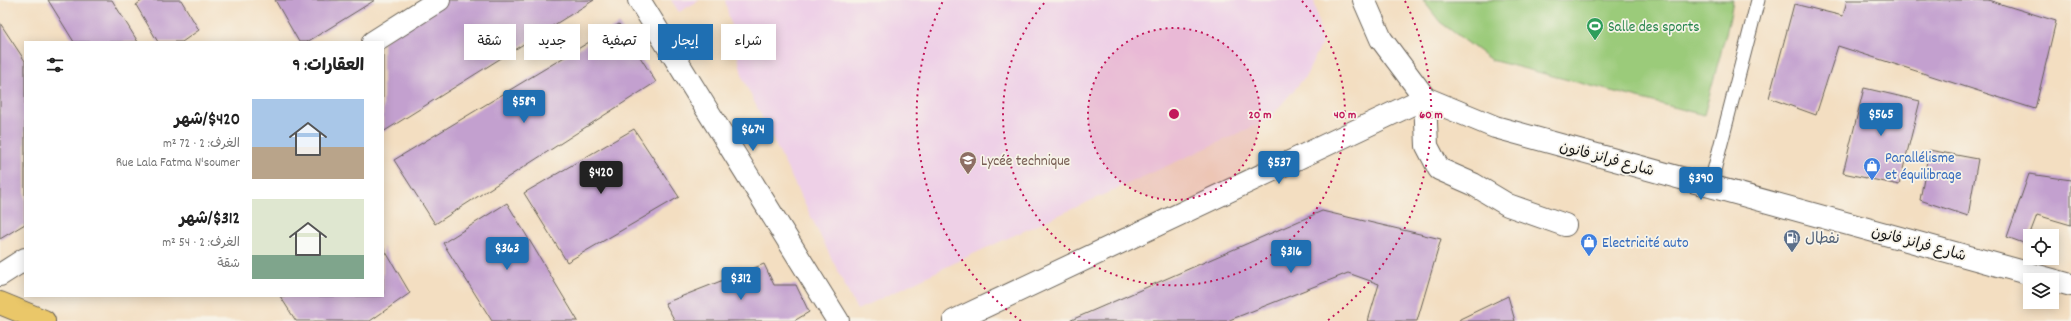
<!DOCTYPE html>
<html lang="ar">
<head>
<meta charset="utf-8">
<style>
	:root { --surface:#fff; --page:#f2f2f2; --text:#222; --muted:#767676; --accent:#1f6fb2 }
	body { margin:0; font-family:Dekko,"Playpen Sans Arabic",sans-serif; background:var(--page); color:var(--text); direction:rtl; height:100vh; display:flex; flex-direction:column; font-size:15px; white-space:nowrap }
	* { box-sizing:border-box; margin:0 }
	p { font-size:13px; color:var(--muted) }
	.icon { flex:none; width:22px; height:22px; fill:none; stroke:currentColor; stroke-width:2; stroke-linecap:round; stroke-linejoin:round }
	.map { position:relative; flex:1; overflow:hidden; direction:ltr }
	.drawer { position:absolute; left:24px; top:41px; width:360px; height:256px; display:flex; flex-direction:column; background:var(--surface); border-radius:0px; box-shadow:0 2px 10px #0003; direction:rtl }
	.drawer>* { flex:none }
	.banner { position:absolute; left:396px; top:24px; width:380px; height:36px; direction:rtl; display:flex; gap:8px }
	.controls { position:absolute; left:2023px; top:229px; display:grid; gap:8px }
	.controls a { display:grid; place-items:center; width:36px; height:36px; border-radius:0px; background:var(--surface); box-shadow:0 2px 10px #0003; font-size:20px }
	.price { position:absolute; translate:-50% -34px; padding:0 9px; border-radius:4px; background:var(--accent); color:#fff; font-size:13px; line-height:26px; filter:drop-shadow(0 1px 2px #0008) }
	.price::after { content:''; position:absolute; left:50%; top:24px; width:12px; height:9px; margin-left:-6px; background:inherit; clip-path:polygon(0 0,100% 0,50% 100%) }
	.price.current { background:#222; color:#fff }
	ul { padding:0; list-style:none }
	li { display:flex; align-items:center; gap:12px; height:100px; padding:0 20px }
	li span { display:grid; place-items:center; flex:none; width:112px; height:80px; border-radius:0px; color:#555 }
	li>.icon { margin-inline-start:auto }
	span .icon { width:48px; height:48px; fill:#fffc; stroke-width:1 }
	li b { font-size:17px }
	h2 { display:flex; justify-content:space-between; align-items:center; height:48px; padding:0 20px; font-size:17px }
	.pill { padding:0 14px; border-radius:0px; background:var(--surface); box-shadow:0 2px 10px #0003; font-size:14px; line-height:36px }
	.pill.current { background:var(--accent); color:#fff }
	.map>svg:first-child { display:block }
</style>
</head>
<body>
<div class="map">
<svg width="2071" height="321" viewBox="0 0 2071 321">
	<rect width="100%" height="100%" fill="#f7f3e8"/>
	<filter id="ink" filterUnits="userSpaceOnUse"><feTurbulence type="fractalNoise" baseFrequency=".025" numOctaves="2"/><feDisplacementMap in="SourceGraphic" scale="8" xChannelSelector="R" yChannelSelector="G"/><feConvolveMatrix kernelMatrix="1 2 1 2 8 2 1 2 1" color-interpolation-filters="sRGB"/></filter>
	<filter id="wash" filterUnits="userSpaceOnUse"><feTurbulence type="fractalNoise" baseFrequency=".012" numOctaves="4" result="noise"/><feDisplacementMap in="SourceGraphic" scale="16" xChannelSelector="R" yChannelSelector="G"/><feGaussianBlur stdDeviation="0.9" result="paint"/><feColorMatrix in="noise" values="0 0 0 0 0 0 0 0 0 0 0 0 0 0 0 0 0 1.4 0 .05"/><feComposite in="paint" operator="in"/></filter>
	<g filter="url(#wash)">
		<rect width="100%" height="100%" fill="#f3dec1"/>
		<!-- built -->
		<path fill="#eed0e7" d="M671,0H700L679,12Z
			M725,0H1314L1322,43L1306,76L1268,120L973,254L857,310L743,79Z"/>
		<!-- grass -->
		<path fill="#9bcb7a" stroke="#5c744b" d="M1423,0H1733L1729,22L1704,115L1491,60L1440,22Z"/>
		<g id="blocks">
			<!-- building -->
			<path fill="#c3a0cf" d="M48,0H112L138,42H74Z
				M143,0H181L199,30L182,42H158L136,5Z
				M275,0H375L307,42H299Z
				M442,0H594L383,132V42Z
				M1847,0H1988L2056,21L2035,109L1838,46L1816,115L1769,98L1794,4L1843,16Z
				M0,23L25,61V224L0,239Z
				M619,24L656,82L435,224L394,160Z
				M1864,88L1920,101L1899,185L1843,173Z
				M634,129L679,197L567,262L524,193Z
				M1929,150L1978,159L1968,216L1920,200Z
				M2029,174L2071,180V225L2037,215L2026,244L2007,237Z
				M507,203L578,321H492L443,243Z
				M1322,211L1441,239L1417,321H1368L1379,284L1348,273L1227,321H1069Z
				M383,247L410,293L370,321H296L280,296H383Z
				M764,264L774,285H796L809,312L794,321H675L665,303Z
				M1508,296L1515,321H1459L1460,319Z"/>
		</g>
	</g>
	<g filter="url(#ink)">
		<use href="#blocks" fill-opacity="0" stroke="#676056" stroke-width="1"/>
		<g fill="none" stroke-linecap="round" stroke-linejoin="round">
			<defs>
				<path id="service" d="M1710,186L1758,0"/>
				<path id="minor" d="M639,0L838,321
					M1364,0L1381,39L1425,98L1495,127L2071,285
					M373,42L439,0
					M0,275L25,259
					M954,321L1425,98L1427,146L1439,169L1473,184L1508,205L1565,225"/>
				<path id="trunk" d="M0,303L44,321"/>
			</defs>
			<!-- service casing -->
			<use href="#service" stroke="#676056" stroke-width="15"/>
			<!-- minor casing -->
			<use href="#minor" stroke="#676056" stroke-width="24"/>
			<!-- trunk casing -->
			<use href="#trunk" stroke="#676056" stroke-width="24"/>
			<!-- service -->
			<use href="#service" stroke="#fff" stroke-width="13"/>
			<!-- minor -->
			<use href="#minor" stroke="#fff" stroke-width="22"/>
			<!-- trunk -->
			<use href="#trunk" stroke="#eac769" stroke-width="22"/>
		</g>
	</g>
	<!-- distance rings -->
	<circle cx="1174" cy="114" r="86" fill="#c2185b" fill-opacity=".12"/>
	<g fill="none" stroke="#c2185b" stroke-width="2" stroke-dasharray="2 4">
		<circle cx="1174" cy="114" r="86"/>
		<path d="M1302 1A171 171 0 1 1 1046 1"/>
		<path d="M1021 321A257 257 0 0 1 943 1M1405 1A257 257 0 0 1 1327 321"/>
	</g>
	<!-- icons -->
	<defs>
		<symbol id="stadium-pin" viewBox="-11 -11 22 30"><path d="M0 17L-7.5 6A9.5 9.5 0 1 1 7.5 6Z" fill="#2e9e5b" stroke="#f7f3e8"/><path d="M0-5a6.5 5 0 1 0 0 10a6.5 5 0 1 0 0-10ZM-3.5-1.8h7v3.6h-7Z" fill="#fff"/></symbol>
		<symbol id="university-pin" viewBox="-11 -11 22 30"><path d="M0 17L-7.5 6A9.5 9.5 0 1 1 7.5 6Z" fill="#8d6e63" stroke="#f7f3e8"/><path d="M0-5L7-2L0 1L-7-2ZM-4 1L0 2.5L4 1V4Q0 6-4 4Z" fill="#fff"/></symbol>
		<symbol id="shop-pin" viewBox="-11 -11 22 30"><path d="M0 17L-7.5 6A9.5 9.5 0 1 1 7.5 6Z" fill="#3f7fe0" stroke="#f7f3e8"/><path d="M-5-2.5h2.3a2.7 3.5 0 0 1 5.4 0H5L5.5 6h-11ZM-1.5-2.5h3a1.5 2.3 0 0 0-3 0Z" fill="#fff"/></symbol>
		<symbol id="fuel-pin" viewBox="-11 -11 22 30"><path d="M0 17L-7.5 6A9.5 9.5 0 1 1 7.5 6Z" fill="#5c6f8a" stroke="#f7f3e8"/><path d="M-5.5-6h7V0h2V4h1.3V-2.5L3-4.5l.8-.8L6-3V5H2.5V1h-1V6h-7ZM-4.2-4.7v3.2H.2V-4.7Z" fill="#fff"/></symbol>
	</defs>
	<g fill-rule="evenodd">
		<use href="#stadium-pin" x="1585" y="16" width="20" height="27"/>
		<use href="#university-pin" x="958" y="150" width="20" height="27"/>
		<use href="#shop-pin" x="1862" y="156" width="20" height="27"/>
		<use href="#fuel-pin" x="1782" y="228" width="20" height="27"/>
		<use href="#shop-pin" x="1579" y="232" width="20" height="27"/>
	</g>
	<g text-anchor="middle" stroke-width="3.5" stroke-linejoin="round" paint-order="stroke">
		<!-- leisure labels -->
		<g font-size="15" fill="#27864d" stroke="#f7f3e8" text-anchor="start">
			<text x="1608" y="31">Salle des sports</text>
		</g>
		<!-- shop labels -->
		<g font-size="15" fill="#366cbe" stroke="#f7f3e8" text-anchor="start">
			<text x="1885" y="162">Parallélisme<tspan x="1885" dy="17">et équilibrage</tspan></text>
			<text x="1602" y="247">Electricité auto</text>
		</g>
		<!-- street labels -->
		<g font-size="15" fill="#1c1c1c" stroke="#f7f3e8">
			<text transform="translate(1607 158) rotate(15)" y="5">شارع فرانز فانون</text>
			<text transform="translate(1919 243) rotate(15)" y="5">شارع فرانز فانون</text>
		</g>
		<!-- education labels -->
		<g font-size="15" fill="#785e54" stroke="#f7f3e8" text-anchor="start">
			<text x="981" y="165">Lycée technique</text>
		</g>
		<!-- service labels -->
		<g font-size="15" fill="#4e5e75" stroke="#f7f3e8" text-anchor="start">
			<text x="1805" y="243">نفطال</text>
		</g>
	</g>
	<circle cx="1174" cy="114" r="6" fill="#c2185b" stroke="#f7f3e8" stroke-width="2"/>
	<g font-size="12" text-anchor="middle" font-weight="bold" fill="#c2185b" stroke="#f7f3e8" stroke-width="3.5" stroke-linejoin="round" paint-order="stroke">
		<text x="1260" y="118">20 m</text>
		<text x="1345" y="118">40 m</text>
		<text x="1431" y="118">60 m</text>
	</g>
</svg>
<div class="controls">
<a><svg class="icon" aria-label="locate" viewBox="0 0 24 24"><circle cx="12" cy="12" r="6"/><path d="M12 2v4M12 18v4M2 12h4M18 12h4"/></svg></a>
<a><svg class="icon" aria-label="layers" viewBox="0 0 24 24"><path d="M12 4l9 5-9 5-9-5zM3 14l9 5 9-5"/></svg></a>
</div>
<b class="price" style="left:524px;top:124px">$589</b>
<b class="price" style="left:1881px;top:137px">$565</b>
<b class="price" style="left:753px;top:152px">$674</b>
<b class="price" style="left:1279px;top:185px">$537</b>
<b class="price current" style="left:601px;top:195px">$420</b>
<b class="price" style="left:1701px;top:201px">$390</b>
<b class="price" style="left:507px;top:271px">$363</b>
<b class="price" style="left:1291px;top:274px">$316</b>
<b class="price" style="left:741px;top:301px">$312</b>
<div class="banner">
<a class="pill">شراء</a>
<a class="pill current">إيجار</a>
<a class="pill">تصفية</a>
<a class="pill">جديد</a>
<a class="pill">شقة</a>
</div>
<section class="drawer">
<h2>العقارات: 9<svg class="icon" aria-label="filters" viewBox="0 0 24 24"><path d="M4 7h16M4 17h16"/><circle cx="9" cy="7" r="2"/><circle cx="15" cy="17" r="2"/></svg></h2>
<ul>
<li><span style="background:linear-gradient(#a9c7e8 60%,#b9a48a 0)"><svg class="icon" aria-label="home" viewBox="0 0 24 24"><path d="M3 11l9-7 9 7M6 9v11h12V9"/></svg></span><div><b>$420/شهر</b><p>الغرف: 2 · 72 m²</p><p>Rue Lala Fatma N'soumer</p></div></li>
<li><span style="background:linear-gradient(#dfe7d0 70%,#7fa58c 0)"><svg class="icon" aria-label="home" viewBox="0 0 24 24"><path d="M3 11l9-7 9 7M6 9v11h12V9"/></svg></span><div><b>$312/شهر</b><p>الغرف: 2 · 54 m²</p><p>شقة</p></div></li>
</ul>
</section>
</div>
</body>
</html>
